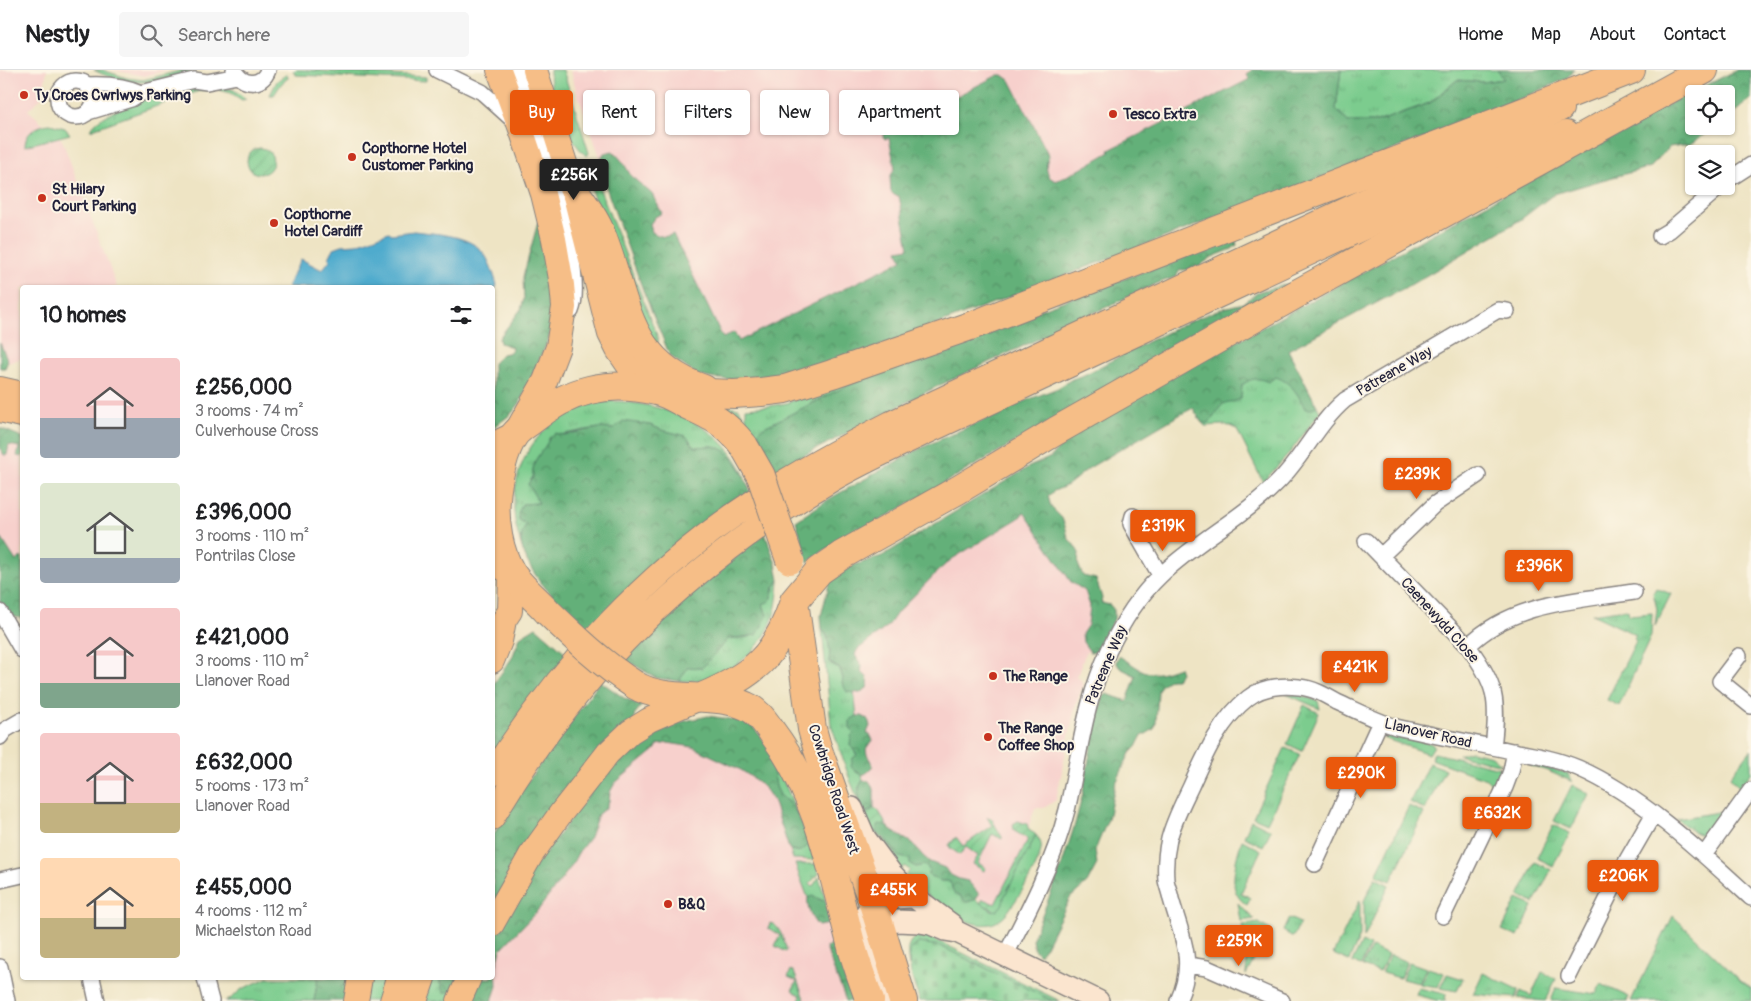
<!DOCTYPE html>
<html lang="en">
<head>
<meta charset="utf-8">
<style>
	:root { --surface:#fff; --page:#f6f6f6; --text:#202124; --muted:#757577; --line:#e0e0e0; --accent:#ea580c }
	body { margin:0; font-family:Pangolin,sans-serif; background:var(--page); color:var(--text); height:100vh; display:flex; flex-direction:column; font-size:19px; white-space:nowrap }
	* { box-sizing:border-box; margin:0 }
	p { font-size:16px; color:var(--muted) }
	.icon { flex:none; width:28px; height:28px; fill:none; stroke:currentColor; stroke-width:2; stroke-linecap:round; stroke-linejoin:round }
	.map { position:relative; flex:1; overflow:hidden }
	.side { position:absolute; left:20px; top:215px; width:475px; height:695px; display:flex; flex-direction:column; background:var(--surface); border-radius:5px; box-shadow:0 1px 4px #0004 }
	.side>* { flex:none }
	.top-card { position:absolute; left:510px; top:20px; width:475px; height:45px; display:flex; gap:10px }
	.buttons { position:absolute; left:1685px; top:15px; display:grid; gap:10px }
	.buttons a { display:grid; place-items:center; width:50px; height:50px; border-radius:5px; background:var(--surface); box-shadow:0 1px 4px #0004; font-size:25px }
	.price { position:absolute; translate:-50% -42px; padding:0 11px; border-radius:5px; background:var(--accent); color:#fff; font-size:16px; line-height:32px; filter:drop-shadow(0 1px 2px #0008) }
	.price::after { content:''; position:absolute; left:50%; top:30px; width:15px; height:11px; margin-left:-8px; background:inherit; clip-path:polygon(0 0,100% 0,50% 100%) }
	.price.selected { background:#222; color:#fff }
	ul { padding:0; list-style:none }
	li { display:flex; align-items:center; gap:15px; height:125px; padding:0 20px }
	li span { display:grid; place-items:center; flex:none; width:140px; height:100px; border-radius:5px; color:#555 }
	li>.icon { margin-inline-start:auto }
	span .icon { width:60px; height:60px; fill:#fffc; stroke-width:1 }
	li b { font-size:21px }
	h2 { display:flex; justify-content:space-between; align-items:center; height:60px; padding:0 20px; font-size:21px }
	.pill { padding:0 18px; border-radius:5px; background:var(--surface); box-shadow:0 1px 4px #0004; font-size:18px; line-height:45px }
	.pill.selected { background:var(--accent); color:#fff }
	header { display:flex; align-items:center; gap:30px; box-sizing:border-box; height:70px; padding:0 25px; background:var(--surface); border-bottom:1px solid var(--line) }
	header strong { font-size:24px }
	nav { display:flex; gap:28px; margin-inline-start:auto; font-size:18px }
	.search { width:350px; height:45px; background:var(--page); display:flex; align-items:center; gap:12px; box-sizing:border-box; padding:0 18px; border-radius:5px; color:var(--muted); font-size:19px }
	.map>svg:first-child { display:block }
</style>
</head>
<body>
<header>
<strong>Nestly</strong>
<div class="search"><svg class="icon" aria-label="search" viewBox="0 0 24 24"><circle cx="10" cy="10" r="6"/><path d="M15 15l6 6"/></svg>Search here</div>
<nav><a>Home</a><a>Map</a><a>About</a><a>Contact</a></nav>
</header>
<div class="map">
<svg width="1751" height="931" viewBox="0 0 1751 931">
	<defs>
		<pattern id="grass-tufts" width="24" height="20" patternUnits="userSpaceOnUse" patternTransform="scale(1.25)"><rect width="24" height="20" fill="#7bcc8e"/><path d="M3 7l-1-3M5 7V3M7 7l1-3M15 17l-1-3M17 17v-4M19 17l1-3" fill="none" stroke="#6aaf7b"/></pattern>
		<pattern id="forest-crowns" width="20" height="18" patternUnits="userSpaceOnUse" patternTransform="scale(1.25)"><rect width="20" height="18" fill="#64b079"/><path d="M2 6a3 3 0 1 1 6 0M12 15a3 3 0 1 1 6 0" fill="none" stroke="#528f64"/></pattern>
		<pattern id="cemetery-stones" width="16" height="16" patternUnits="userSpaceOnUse" patternTransform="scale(1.25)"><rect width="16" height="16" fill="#7bcc8e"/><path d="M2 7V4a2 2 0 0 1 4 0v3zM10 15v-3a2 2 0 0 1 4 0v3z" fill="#6aaf7b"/></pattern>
		<pattern id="garden-furrows" width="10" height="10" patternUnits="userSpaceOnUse" patternTransform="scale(1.25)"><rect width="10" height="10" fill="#7bcc8e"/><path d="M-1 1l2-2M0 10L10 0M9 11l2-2" fill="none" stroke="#6aaf7b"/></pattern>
	</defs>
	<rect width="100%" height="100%" fill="#fcf5e5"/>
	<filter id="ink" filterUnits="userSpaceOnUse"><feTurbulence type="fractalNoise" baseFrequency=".02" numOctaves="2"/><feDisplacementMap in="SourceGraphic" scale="10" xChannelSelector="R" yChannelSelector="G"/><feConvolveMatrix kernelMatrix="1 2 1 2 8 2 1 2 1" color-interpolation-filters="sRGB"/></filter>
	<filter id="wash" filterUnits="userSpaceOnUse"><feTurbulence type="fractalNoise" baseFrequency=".0096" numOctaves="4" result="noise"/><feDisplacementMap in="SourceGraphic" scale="20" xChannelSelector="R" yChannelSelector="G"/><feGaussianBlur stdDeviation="1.12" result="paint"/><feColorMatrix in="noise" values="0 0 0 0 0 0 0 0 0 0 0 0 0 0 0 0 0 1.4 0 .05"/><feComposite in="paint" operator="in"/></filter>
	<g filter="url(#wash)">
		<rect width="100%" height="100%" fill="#eee4c4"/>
		<!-- built -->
		<path fill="#f7d0cc" d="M0,0H47L42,27L28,40L62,70L117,217L22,218V288L0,296Z
			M111,0H169L144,6Z
			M571,0H1301L730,298L649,223L576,20Z
			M0,358L22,367V526L0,491Z
			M1024,441L1071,512L1085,521L1108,559L1098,581L1086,582L1077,607L1080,609L1083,615L1075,637L1056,730L1044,738H1035L1028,758L1036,765L1007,822L996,840L875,761L864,713L850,586L938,496Z
			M665,662L769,704L796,758L815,823L825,828L830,850V854L852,931H481L492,908L493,893L606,711Z"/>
		<!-- grass -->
		<path fill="url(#grass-tufts)" stroke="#4e7764" d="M94,0H102L127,8L143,10L184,0H196C160,13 129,19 94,0Z
			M297,0H302L426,7V11L296,5L293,1Z
			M550,0H563L589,83L587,86C577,80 562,52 557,38C553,27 550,12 550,0Z
			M1341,0H1497L1504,9L1483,12L1457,10L1429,33L1377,52H1348L1336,39Z
			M287,4L288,8L281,14L274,25H270L277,11Z
			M213,15V19L202,20L90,60C101,36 187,18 213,15Z
			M220,15L234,20L246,29L242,30L231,23L219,20Z
			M50,54L65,58L70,64L25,76C25,62 38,55 50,54Z
			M593,102L658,268V272L650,279L612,184L588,110V109L591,108L590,103Z
			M1288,280L1320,342L1288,385L1263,412L1237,360C1227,352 1217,356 1205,356L1198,348Z
			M873,301L870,305C834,321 799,341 762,358L760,367L763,372L746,351V338L770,336L787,333Z
			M610,331C662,332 725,355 745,407C738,395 727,376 711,376C706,376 701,377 695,377L686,366L662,360L650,355L614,359L599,358L585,360L550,367C544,383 531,387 533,407L528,414L539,433L522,434L526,454L520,470L524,483C519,469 515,456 514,441C512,382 551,337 610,331Z
			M727,336L739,338L742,343L743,354L726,338Z
			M779,510C778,523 777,536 773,548C764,576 737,599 710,608C700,611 689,611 679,611L688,597L702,598L728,569L750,567L765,540L763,534L772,527L773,519Z
			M1656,518L1671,524L1655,556L1657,539L1653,523Z
			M1626,539L1628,540L1629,545L1652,543L1651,566L1619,636L1607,630L1636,571L1634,569L1636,565L1592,544Z
			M822,559C830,569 830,580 829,592L840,599L847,622H854L857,646L850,651L855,663L850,675L857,685L856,702L862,705L863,710L859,717L864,743L850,710L831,654Z
			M1286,624L1300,625L1318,631L1320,639Z
			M1304,635L1319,643L1302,681L1287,674Z
			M1394,665L1430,673L1434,676L1429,684L1383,668L1387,666Z
			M1285,678L1300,684L1267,753L1253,747Z
			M1751,680V703L1740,718L1730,707Z
			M1471,681L1492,686L1502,695L1458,685Z
			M1434,683L1500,698L1501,701L1493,723L1491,714L1486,709L1431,689Z
			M771,691L784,712L799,747L793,737L780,725L776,717Z
			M1429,693L1445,699L1425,740L1410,732Z
			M1532,694L1567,703L1573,712L1548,701L1528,695Z
			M1572,715L1589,724L1571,759L1554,751Z
			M1409,736L1424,743L1391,811L1376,805Z
			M1724,741C1704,769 1705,772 1677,749Z
			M1251,750L1271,760L1263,776L1244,767Z
			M1553,755L1570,763L1553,796L1537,788Z
			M872,760L879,768L888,772L894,782L910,789L916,797L924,795L929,799L928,805L941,811H950L961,826L975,829L993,841L1004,827L1036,765C1039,769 1042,773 1041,779C1039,798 1015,832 1004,847C975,873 927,826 906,806L910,800L904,796L901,800Z
			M1242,770L1261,780L1241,823L1251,828L1247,835C1244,833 1240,830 1238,826C1229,814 1237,784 1242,770Z
			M809,774L815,790L793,789L790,779C800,783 802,781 809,774Z
			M1535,792L1551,800L1534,833L1519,826Z
			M795,794H816L819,804L810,813L813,816L819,807L826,832L817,828H808Z
			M1375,808L1389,815L1364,868V831Z
			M1517,829L1533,836L1518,867L1502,860Z
			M1360,830V866L1349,891L1333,884Z
			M1238,833L1254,849L1241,851Z
			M1673,846L1742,912L1751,918V931H1631Z
			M1289,848L1300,853L1293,867L1283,861Z
			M1259,853L1270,860L1246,905L1247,880L1242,855Z
			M924,865L928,866L1060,931H1053L940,876L919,873L909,885V896C907,882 905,867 924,865Z
			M1362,872L1370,876L1361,895L1352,892Z
			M1372,877L1388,885L1380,902L1362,896Z
			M1390,885L1407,892L1400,908L1382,903Z
			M1409,892L1426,898L1419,913L1402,909Z
			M1428,898L1444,903L1438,917L1420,914Z
			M1542,902L1556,909L1546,930L1545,931L1518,928L1521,921L1531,926Z
			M1483,903L1519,920L1516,928L1473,924Z
			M1447,904L1463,909L1457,921L1440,918Z
			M267,908H318L314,931H225L230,929L242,919Z
			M367,908H391L383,931H363Z
			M432,908H439L440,914L456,920L453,931H425Z
			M1601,914L1629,927L1627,931H1551L1556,918L1596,924Z
			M1418,918L1446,924L1445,931L1435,930L1416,925Z"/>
		<!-- forest -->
		<path fill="url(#forest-crowns)" stroke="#43695a" d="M1252,0H1341L1336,39L1348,52H1377L1430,33L1457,10L1483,12L1504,9L1497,0H1574L1566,9L1474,49L810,303L744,311L710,308L697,305L670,286L643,220L598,95L604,83L613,81L623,92L631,106L652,124L662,143L655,147L650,154L652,162C660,167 665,168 673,164L723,268L734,262L739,271L902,190L898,180L909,178L899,126L894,125L891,122L890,107L895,98L889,68L885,69L883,67L884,63L998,5H1003L1010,10L1049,86C1045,94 1046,99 1049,107L1056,111L1079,100L1110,82L1109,80L1250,9L1247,4Z
			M1737,0H1751V29L1726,49V24H1694V56H1717L1690,74L1669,77L1651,97L1602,110L1554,124L1520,150L1412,214L1288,280L1317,336L1311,339H1305C1299,325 1291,312 1276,307L1268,312C1258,307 1251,308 1242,315L1241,328C1235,333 1231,331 1225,333C1219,336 1215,347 1209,353H1202L1193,338L1174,348L1089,398L1068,415L1054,421L1048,426L1051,437L1062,448L1066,459L1068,468L1075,476L1079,483L1078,494L1083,506L1096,509L1102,528L1101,533L1110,535L1114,540V549L1098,581L1090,582L1083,572L1082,564L1088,555L1090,536L1085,521L1071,512L1024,442L1019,448L952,489L939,500L897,543L888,556L857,580L855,585L862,596L861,602C868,607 870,610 867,618L860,623L847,622L842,613L843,608L840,599L829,592L830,580L827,565L822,559L821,546L830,510L852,496L882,486L1029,397L1051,387L1070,366L1090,352L1674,31Z
			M538,152L557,227L549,268L520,333L511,344L493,358V293L502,284L508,283L511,281L512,277L500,273L499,268L521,239L524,229L523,207Z
			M1235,168L1237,175L1232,179L1212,187L1195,199L1180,200L1176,207L1158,213L938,316L797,389L777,401L760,367L758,362L762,358C799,341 834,321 870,305L873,301Z
			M1288,214L858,463L826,479L808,492L796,451L829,429L919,379L1030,329L1058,318L1072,309L1084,305L1147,272L1186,253L1220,239L1243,233L1260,221Z
			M0,273L8,291L5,298H0Z
			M623,351L650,355L662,360L686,366L695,377C701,377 706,376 711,376C732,376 745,407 751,423L591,563C567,541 526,506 521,472C520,467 524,460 526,454L519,450L518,444L522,434L539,433L528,414L533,407C531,387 544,383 550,367L556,363L564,365L599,358L613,359Z
			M0,358L22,367V387L17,386L19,377L9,375L7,385H4L0,378Z
			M765,463L776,494L779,510L773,519L770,531L763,534L767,546L757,565L728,569L702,598L688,597L679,611L656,608L621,587L648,560Z
			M0,466L16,491L21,487L22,488V548C14,549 3,539 0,531Z
			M536,557L567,584L493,693V615L512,588L520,567Z
			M1119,586C1147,603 1147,609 1179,597L1181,603L1176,609H1170L1161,615L1158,621L1156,653L1154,659L1141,667L1136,677L1130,683L1115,715L1108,749L1095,780L1097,794L1087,813L1070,828L1045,878L1039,885L1034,879L1032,870L1062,795L1075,754L1082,727L1093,667L1103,627L1107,624L1127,631L1136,606L1120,598L1116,592Z
			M600,611L624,628L642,635L634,645L635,649L493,840V766L509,737Z
			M708,646L743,651L754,658L770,678L776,717L780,725L793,737L802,753L809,774C802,782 799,783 789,779L773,730L767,721L757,711L741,700L693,677L668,673L658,675L655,680L615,713L610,722L609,731L606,738L598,744L590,767L578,783L570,798L538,840L501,879L496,897L497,916L492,931H467L476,908H492L493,870L531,801L625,677L653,659L658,660L659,655L675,649L681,652Z
			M857,646H862L868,649L870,656L867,663L871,666L872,670L866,679L867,685C876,693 873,701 862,705L856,702L851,697L853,688L857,685L850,675L851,666L854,663L850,659V650Z
			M863,710L869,711L874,719V739L864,743C859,731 855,721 863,710Z
			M879,753L886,755L892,761L912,773L923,786L930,792L945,798L949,804L959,809L968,811L979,824L975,830L966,832L961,828V826L954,824L950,811H941L928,805L929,799L924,795L916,797L910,794V789L899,787C894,782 892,776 888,772C882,765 879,770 875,760Z
			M812,826L826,832L830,850V854L818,856C812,850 806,837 808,828Z
			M835,874L845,894V908L853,931H846C840,913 831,896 826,877Z
			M318,908H352L348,931H314Z
			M439,908H462C458,917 455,923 443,922Z"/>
		<!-- cemetery -->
		<path fill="url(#cemetery-stones)" stroke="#4e7764" d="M919,873L940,876L1053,931H920C914,914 906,896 911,878Z"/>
		<!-- garden -->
		<path fill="url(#garden-furrows)" stroke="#4e7764" d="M247 91a13 13 0 1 1 26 0a13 13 0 1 1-26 0Z
			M874,738L878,740L886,753V755L879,754L876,760L877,764L872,760L864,743H867Z
			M987,747L991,748L1002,767V769L992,764L978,793L986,798L984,801L973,794L978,786L966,777L960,785L950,778L949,775L956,767L963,776L992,756Z
			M1018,751L1027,754L1028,758L1036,765L1004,827C1004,833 1001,838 996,841L980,833L983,829L995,834L1028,769L1014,761L1013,754Z
			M770,853C781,855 783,871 787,880L786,882L775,876L780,865L768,858Z
			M791,900L794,902L805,931H799L801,926L792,920L797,911L788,907Z"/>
		<!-- water -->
		<path fill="#4fabcd" stroke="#386684" d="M414,161C436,164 464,164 481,180C489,188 494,205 497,215L493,224L492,218L287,217L301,189L322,200L330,190L329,188L334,178L342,175L357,174L389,162L392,164Z"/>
	</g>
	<g filter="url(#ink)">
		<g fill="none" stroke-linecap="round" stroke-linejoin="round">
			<defs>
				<path id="street" d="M234,0C242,16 262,17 268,0
					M437,0L482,22L513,50
					M517,0C532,47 589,199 571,241
					M58 29a18 18 0 1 1 36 0a18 18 0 1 1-36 0Z
					M86,15C105,14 124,15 141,23
					M88,42L131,29L141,23L194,10L207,12L237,6
					M1726,111L1751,95
					M1660,166L1670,160L1721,116
					M1133,446L1131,454L1160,505
					M1366,471L1468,576C1496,614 1499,630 1493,677
					M1381,486L1435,434L1478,405
					M0,542L22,580
					M1468,576C1512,532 1576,531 1634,522
					M1739,586L1720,611L1751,636
					M0,667L5,660L22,650
					M1704,785L1751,720
					M1315,794L1380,652
					M0,810L22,805
					M1443,846L1505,717L1511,701L1515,681
					M1005,886C1029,840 1054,792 1067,740C1080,685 1084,633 1109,580C1122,553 1138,527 1160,506C1196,471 1243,448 1278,412C1303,387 1318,353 1345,330L1498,240L1507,241
					M1188,895L1207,898L1282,931
					M0,897L7,931
					M1569,906L1627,790L1653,745
					M92,908L97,931
					M205,908L211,931
					M1178,931C1196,891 1182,868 1171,829C1170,823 1167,816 1166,810C1165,797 1166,782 1169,769C1174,750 1183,733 1191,716C1205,685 1220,650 1248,628C1262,617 1282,615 1299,617C1313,618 1325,625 1337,632C1357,641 1376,651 1396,657C1435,666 1474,673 1512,681C1534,685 1557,689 1578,698C1642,726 1701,782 1751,828"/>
				<path id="secondary" d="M852,738L865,768L891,803L914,827L952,855
					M847,853L863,848L880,853L896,851L920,852L931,854L945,860L957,862L1098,931
					M887,931L863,848L873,833L891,828L914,827"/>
				<path id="primary" d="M535,0L573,118L610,264L618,280L633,302L658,321
					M0,319L22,324
					M0,340L22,345
					M492,375L515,364L545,311L558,277L564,237L562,215L554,169L543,124L521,59L499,0
					M492,591L500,571L504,550L510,541L511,503L501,497
					M492,704C558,599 649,500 753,432C797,402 844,377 891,353L1561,39
					M492,748C578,601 685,497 831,410C860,393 891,379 922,364L1566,63
					M492,854L531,785L561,743L608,683L630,662L649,650L702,627
					M356,931L360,908
					M392,931L399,908
					M415,931L423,908
					M459,931L469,908"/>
				<path id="highway" d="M573,118C582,132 594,146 600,161C628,228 623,291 704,319
					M658,321L734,324L761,322L785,319L832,304L976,254L1631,0
					M794,531L819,501L842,485L958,420L1056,361L1293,226L1704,0
					M794,531L812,659L817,677L873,833L903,931
					M547,541C537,530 518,514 511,502C499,482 494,452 496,429C497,411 504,379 515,364C519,359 527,354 532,350C570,319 608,310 656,321C667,323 677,330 687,335C713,347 726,353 744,376
					M635,615C666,634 713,621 746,636C758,641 765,652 772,662C820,726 833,806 853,881C858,898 864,914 870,931
					M702,627C754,605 776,586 794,532"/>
			</defs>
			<!-- street casing -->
			<use href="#street" stroke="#888380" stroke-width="18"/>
			<!-- secondary casing -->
			<use href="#secondary" stroke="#888380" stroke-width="24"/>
			<!-- primary casing -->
			<use href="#primary" stroke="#888380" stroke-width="26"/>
			<!-- highway casing -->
			<use href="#highway" stroke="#888380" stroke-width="30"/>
			<!-- street -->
			<use href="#street" stroke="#fff" stroke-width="15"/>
			<!-- secondary -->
			<use href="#secondary" stroke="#fbe5cf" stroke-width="21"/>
			<!-- primary -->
			<use href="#primary" stroke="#f6be87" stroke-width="24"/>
			<!-- highway -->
			<use href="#highway" stroke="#f6be87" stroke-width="28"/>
			<defs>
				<path id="highway-bridge" d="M744,376L761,406L790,490
					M547,541C575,568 602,594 635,615"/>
			</defs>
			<!-- highway-bridge casing -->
			<use href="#highway-bridge" stroke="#888380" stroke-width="30" stroke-linecap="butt"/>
			<!-- highway-bridge -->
			<use href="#highway-bridge" stroke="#f6be87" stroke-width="28"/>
		</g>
	</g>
	<!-- markers -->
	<g fill="#c8321e" stroke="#fcf5e5" stroke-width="2">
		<circle cx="24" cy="25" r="5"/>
		<circle cx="1113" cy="44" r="5"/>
		<circle cx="352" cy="87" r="5"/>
		<circle cx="42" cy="128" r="5"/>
		<circle cx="274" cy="153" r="5"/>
		<circle cx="993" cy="606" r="5"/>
		<circle cx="988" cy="667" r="5"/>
		<circle cx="668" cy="834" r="5"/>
	</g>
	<g text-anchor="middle" stroke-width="4" stroke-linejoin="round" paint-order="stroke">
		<!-- poi labels -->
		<g font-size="15" font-weight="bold" fill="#22223b" stroke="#fcf5e5" text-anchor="start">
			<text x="34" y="30">Ty Croes Cwrlwys Parking</text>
			<text x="1123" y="49">Tesco Extra</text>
			<text x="362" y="83">Copthorne Hotel<tspan x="362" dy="17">Customer Parking</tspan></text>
			<text x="52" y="124">St Hilary<tspan x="52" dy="17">Court Parking</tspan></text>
			<text x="284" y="149">Copthorne<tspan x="284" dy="17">Hotel Cardiff</tspan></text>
			<text x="1003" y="611">The Range</text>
			<text x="998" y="663">The Range<tspan x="998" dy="17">Coffee Shop</tspan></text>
			<text x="678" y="839">B&amp;Q</text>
		</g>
		<!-- street labels -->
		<g font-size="15" fill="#22223b" stroke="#fcf5e5">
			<text transform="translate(1394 301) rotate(-30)" y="5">Patreane Way</text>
			<text transform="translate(1440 550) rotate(48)" y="5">Caenewydd Close</text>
			<text transform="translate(1106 595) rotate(-67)" y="5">Patreane Way</text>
			<text transform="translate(1428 663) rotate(13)" y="5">Llanover Road</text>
			<text transform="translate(834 719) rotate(72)" y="5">Cowbridge Road West</text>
		</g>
	</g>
</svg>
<div class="buttons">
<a><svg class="icon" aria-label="locate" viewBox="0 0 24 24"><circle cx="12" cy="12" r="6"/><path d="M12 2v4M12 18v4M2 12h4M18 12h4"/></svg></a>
<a><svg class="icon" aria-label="layers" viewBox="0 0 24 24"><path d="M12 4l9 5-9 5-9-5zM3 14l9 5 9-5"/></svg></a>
</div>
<b class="price selected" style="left:574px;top:131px">£256K</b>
<b class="price" style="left:1417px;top:430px">£239K</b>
<b class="price" style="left:1163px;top:482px">£319K</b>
<b class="price" style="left:1539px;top:522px">£396K</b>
<b class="price" style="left:1355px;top:623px">£421K</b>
<b class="price" style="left:1361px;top:729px">£290K</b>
<b class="price" style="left:1497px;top:769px">£632K</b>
<b class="price" style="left:1623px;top:832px">£206K</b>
<b class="price" style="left:893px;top:846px">£455K</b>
<b class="price" style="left:1239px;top:897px">£259K</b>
<div class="top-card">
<a class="pill selected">Buy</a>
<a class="pill">Rent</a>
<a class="pill">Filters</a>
<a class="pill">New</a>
<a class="pill">Apartment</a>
</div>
<section class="side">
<h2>10 homes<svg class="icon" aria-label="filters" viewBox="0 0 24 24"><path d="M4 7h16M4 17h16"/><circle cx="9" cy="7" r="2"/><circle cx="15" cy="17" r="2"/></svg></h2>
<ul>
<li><span style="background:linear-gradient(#f6c9c9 60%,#9aa5b1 0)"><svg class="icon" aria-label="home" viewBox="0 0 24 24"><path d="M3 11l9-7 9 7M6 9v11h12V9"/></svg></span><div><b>£256,000</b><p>3 rooms · 74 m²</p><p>Culverhouse Cross</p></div></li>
<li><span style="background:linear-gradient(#dfe7d0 75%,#9aa5b1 0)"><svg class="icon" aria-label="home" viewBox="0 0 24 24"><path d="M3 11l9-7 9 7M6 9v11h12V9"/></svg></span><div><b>£396,000</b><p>3 rooms · 110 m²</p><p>Pontrilas Close</p></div></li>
<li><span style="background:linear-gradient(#f6c9c9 75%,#7fa58c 0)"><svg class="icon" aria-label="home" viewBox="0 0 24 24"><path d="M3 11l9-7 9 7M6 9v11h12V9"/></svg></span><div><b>£421,000</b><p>3 rooms · 110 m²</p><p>Llanover Road</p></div></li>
<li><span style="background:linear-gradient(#f6c9c9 70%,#c2b280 0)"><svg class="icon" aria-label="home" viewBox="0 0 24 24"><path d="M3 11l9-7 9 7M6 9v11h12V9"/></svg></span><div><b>£632,000</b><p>5 rooms · 173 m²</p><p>Llanover Road</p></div></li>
<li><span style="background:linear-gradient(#ffd9b3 60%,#c2b280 0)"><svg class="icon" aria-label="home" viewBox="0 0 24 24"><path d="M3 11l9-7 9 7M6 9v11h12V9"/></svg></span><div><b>£455,000</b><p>4 rooms · 112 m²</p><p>Michaelston Road</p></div></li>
</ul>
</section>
</div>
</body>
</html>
